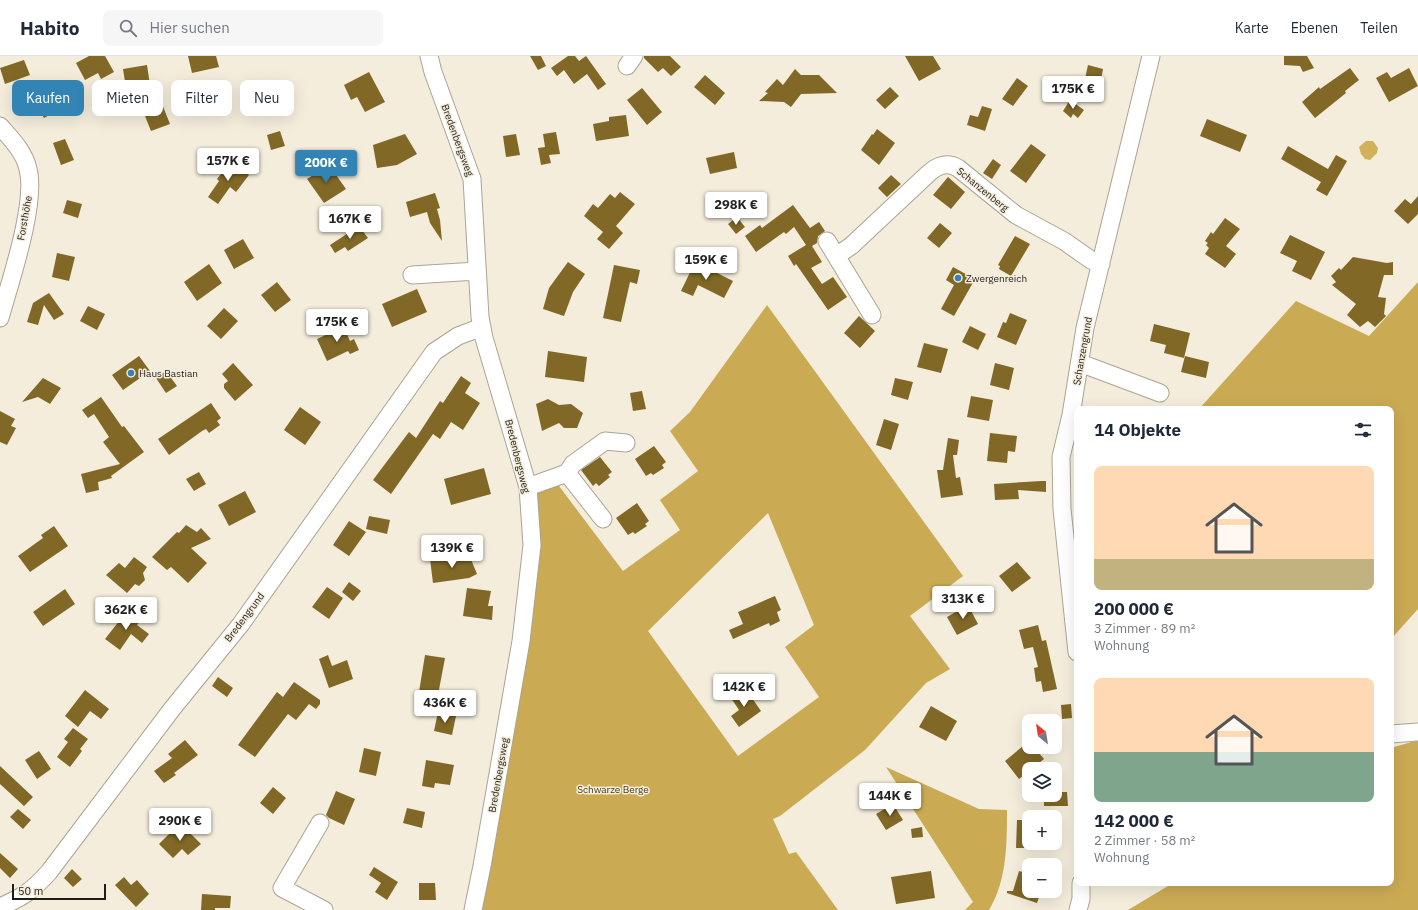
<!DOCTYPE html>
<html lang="de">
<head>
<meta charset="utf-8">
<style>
	:root { --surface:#fff; --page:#f6f6f7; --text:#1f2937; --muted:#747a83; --line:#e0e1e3; --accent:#3184b4 }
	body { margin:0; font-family:"IBM Plex Sans",sans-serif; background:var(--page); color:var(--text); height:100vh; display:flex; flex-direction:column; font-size:15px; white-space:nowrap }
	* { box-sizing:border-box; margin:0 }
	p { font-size:13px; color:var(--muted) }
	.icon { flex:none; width:22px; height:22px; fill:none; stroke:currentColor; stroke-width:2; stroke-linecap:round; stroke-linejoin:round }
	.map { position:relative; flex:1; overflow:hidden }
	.sheet { position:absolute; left:1074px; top:350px; width:320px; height:480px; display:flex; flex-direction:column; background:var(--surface); border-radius:8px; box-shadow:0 4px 16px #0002 }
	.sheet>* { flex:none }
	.guide { position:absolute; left:12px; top:24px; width:380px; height:36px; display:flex; gap:8px }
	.needle { width:26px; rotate:330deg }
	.tools { position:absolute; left:1022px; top:658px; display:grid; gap:8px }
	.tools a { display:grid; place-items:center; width:40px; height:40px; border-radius:8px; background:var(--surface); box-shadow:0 4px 16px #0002; font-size:20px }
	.scale { position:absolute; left:12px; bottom:10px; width:94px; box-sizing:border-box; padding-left:4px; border:2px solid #201d17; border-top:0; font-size:11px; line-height:14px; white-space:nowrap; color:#201d17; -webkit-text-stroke:3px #f4eddc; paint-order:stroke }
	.price { position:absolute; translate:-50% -34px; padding:0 9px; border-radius:4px; background:#fff; color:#222; font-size:13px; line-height:26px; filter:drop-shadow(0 1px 2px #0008) }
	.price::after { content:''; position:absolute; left:50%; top:24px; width:12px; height:9px; margin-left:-6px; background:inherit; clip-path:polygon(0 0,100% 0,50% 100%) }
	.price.on { background:var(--accent); color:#fff }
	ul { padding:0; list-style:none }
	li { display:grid; align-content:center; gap:8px; height:212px; padding:0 20px }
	li span { display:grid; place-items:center; height:124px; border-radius:8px; color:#555 }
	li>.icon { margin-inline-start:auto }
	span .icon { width:72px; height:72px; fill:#fffc; stroke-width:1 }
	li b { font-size:17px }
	h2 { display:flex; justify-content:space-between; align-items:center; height:48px; padding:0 20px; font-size:17px }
	.chip { padding:0 14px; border-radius:8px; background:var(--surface); box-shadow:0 4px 16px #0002; font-size:14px; line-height:36px }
	.chip.on { background:var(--accent); color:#fff }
	header { display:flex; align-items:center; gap:24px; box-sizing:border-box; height:56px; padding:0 20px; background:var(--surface); border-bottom:1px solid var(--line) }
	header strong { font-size:19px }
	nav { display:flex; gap:22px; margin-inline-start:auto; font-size:14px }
	.search { width:280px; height:36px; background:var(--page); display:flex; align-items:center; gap:10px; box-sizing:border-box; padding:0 14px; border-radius:8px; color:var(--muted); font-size:15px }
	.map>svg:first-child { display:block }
</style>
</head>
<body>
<header>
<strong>Habito</strong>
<div class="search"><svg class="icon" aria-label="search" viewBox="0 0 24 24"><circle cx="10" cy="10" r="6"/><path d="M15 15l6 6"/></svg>Hier suchen</div>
<nav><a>Karte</a><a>Ebenen</a><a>Teilen</a></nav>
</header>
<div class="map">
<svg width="1418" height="854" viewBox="0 0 1418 854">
	<rect width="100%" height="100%" fill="#f4eddc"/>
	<!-- forest -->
	<path fill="#cbaa54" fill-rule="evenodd" d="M1418,226V553L1391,583V353H1199L1296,245L1369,280Z
		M767,249L963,520L910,560L950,613L926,627L865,694L780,760L773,763L789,798L796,796L838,854H470L532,489L528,431L544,426L559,430L623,515L680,474L660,444L698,415L670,375L690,356ZM768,457L814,569L785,591L819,641L738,700L648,575Z
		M1418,684V854H1128L1173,827H1391V692Z
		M886,711L979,753L1007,754C1007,787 1007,825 989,854H965L973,846Z"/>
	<!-- water -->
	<path fill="#d2b15b" d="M1366,85H1373L1378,92L1377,97L1370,104L1365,103L1361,98L1359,91Z"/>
	<!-- building -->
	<path fill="#816826" d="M89,0H105L114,16L101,23L98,17L85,24L76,7Z
		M188,0H216L219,11L192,17Z
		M530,0H541L546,10L538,14Z
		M568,0H575L579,5L586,0L606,28L598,34L587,18L574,28L564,14L557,20L551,12Z
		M644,0H670L681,11L671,20L663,12L658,16L644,2Z
		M905,0H933L941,13L919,25Z
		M1284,0H1307L1314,12L1303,16L1300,10L1284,9Z
		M24,4L30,19L5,28L0,12Z
		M147,9L150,29L145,30V34L133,37L132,31L126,32L123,13Z
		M1088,9L1103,13L1100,30L1084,27Z
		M1350,12L1359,24L1345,35L1346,37L1315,62L1302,46L1319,31L1320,33Z
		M1409,12L1418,30L1389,46L1376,22L1387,16L1391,22Z
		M795,13L801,19H819L837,37L801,38L791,51L784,46L759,45L768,37L765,36L777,23L783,29Z
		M369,16L385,46L365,56L357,41L351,44L344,29Z
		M705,19L725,37L715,49L694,31Z
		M1017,22L1028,30L1013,50L1002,43Z
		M890,31L899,40L885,53L876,44Z
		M642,32L662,56L647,69L627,44Z
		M53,35L62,52L44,62L35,45Z
		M1070,44L1084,54L1078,62L1073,58L1071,62L1063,55Z
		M162,48L170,68L151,75L143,55Z
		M982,50L992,53L985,75L967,69L970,59L978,61Z
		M626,59L629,80L596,85L593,68L609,65V61Z
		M1207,63L1247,79L1240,96L1200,80Z
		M877,73L895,87L879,109L861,94L872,78L873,79Z
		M280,75L285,90L271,94L267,79Z
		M556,76L560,98L549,99L551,107L541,109L538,92L545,91L543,78Z
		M405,78L417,98L397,109L377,112L373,89Z
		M516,78L520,99L506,101L503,80Z
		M65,83L74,104L61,109L53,87Z
		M1031,88L1046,99L1026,127L1010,115Z
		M1288,90L1328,113L1336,99L1347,105L1327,140L1316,134L1321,126L1281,103Z
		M734,96L737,112L710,118L706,102Z
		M993,103L1001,109L992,123L983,117Z
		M231,105L249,119L236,136L230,131L218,148L208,141L219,125L217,123Z
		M329,109L346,133L324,147L307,123Z
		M891,119L901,128L887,141L878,132Z
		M948,121L965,136L951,153L933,139Z
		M620,136L635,148L616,170L623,177L609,193L597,183L603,176L584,160L593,148L598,152L610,138L615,142Z
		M435,137L440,152L437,153L440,164L442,185L430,167L427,156L410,161L406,146Z
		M1418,140V158L1408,168L1394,155L1405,143L1411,148Z
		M67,144L82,148L78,162L63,157Z
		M793,149L810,172L819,166L825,175L818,180L817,187L812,190L822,206L811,212L822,228L833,221L847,241L828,254L796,208L794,210L788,200L806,189L794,171L786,178L784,176L756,196L745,180L760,169L762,172Z
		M737,161L745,171L736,178L728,168Z
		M1225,162L1240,173L1226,190L1236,198L1225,212L1205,198L1209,192L1206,189L1208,187L1205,185L1211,176L1213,178Z
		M940,167L952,177L939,192L927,182Z
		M359,170L368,182L348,195L345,191L335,197L330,189Z
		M1290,179L1325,196L1311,224L1292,215L1297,205L1280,197Z
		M1015,180L1030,188L1011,220L999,213L1000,210L998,209Z
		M243,183L254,202L234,213L224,194Z
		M57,197L75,201L69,225L52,221Z
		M1353,201L1387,207L1393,206V219H1384L1378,241L1386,242L1384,258L1386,260L1375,271L1368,265L1360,271L1347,259L1356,248L1332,229L1336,226L1331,220L1339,212L1341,214Z
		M568,206L585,218L573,236L564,260L543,253L549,232Z
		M695,206L733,225L724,242L698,229L693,240L681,235Z
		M209,208L222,227L197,245L184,226Z
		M614,209L640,214L637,228L630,226L621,266L603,262Z
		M953,211L975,223L954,260L941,253L954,229L946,224Z
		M277,226L291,244L275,256L261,239Z
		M417,233L427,256L392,271L382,248Z
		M49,237L64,258L54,264L44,249L38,269L27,266L33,247Z
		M88,250L105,258L97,274L80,265Z
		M224,252L238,265L221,283L207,270Z
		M1010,257L1027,264L1016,289L997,281L1003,266L1006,267Z
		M859,260L875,275L860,292L844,277Z
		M342,267L350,285L354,283L359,294L350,298L348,295L327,305L317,283L332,276L331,272Z
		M1154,268L1190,277L1184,302L1164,297L1166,289L1150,285Z
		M970,270L986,278L978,294L962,286Z
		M924,287L948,293L941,317L917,311Z
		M548,295L587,301L584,326L545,321Z
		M139,300L150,315L123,334L112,319Z
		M1185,300L1209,306L1206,322L1181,316Z
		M233,307L253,329L235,345L224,332V328L228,325L222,318Z
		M995,307L1014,312L1009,334L990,329Z
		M166,315L177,330L166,337L156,322Z
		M461,320L471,327L465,337L480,347L463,374L451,366L440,383L433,378L391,438L373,424L409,376L416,382L440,345L443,347Z
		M43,322L61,332L50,348L38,341L22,346Z
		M895,322L913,326L908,344L891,339Z
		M642,335L646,353L633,355L630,337Z
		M971,340L993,344L989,365L967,361Z
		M101,341L122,371L124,370L144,396L111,420L112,422L98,426L99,434L86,437L81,418L120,408L103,386L109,381L94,358L88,362L82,354Z
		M548,343L559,349L571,348L583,357L577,372H564L559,367L542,375L536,348Z
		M211,347L221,362L217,365L220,369L209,377L206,373L202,375L169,399L158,383Z
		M300,351L321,366L305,389L284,374Z
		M0,355L15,363L11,370L16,372L7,389L0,386Z
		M884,363L899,368L891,394L876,389Z
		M990,377L1017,380L1015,396L1008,395L1007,407L987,405Z
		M948,382L959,384L957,399H953L956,422L960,421L963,439L941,442L937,414H943Z
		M654,390L666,406L662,409L664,412L653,419L651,417L646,420L635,403Z
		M600,401L612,416L608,419L610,421L599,430L596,427L593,430L581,414Z
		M484,412L491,438L451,449L444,423Z
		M199,416L206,428L194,435L186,423Z
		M1041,425H1046V436L1018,434L1019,443L995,444L994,428Z
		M245,435L256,456L229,470L218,449Z
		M637,447L649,465L645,468L647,470L635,478L633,476L628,479L616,462Z
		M369,460L390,464L387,478L366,473Z
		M349,465L366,476L349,500L333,489Z
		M186,469L197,476L201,472L211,483L191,492L207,507L188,527L171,511L167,514L152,501L177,476L179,477Z
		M54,470L68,490L30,516L18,500L43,482L41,479Z
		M134,501L147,511L143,517L145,524L139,530L135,528L127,537L106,519L119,507L125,512Z
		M470,501L477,518L469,522L433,527L430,503Z
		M1017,506L1031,522L1012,536L999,520Z
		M349,526L361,535L353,545L342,536Z
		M327,531L343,542L329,563L312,551Z
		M467,532L491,535L488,550H493L492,564L463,560Z
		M65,533L75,548L43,570L33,556Z
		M775,540L781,554L777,556L780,565L770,570L769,567L733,583L729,574L743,568L738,556Z
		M968,549L978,568L957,579L947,561Z
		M127,555L140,565L137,569L149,578L142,587L131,578L120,594L105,583Z
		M1038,569L1042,585L1046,584L1057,633L1043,636L1041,625L1036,626L1034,612L1038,611L1033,591L1024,593L1019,574Z
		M328,599L332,610L347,604L353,623L329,632L319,603Z
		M425,599L445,602L438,639L419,636Z
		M218,621L233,632L227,641L212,630Z
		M294,626L320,644V648L316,653L309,648L296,664L288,658L255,701L238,689L277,636L283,641Z
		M745,632L761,655L739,671L731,660L739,654L731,642Z
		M85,634L109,653L101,663L90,655L78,671L65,660Z
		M1071,648L1072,662L1062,663L1061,649Z
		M931,650L957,665L946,685L919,671Z
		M438,656L456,660L452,679L434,675Z
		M73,672L88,683L80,693L82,695L70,711L57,701L68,686L64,683Z
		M185,684L198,699L174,717L176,719L164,727L154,715L172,702L168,698Z
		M1029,685V691H1034L1044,703L1032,713H1029V715L1019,723L1005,705Z
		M364,692L381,696L376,720L359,716Z
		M39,695L51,713L37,723L25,704Z
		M426,704L454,709L450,729L435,727L434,732L422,730Z
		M0,710L33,741L24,750L0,728Z
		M273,731L286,742L273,758L260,747Z
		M336,735L355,743L344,769L329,762L326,759Z
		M1055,736H1067L1068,750H1044V739H1055Z
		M893,748L903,764L886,774L876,758Z
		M407,752L425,756L422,772L403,767Z
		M18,753L31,764L23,773L10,761Z
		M1017,764H1029V792H1016Z
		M180,767L201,788L188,799L182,793L173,802L159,788Z
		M922,771L923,781L912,782L911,773Z
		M0,797L18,813L10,822L0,812Z
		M374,811L398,826L387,844L375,836L381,827L369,819Z
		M72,813L82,823L73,831L64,822Z
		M931,815L935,842L896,848L891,821Z
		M1019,815L1029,818V835H1041L1037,847L1007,837V835H1013Z
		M124,821L131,829L137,824L149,838L136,851L115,829Z
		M419,827H435L436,844H419Z
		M202,838L231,840L230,852H215V854H201Z"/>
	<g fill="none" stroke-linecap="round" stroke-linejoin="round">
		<defs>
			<path id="minor" d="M429,0L433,16L472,123L480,261L484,282L528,431L532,489L521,585L482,810L473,854
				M627,10L634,0
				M0,70C11,83 24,95 28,113C37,147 10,226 0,262
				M827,185L872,259
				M836,200L851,190L929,117C938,109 947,106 958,112L1016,159L1064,185L1091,204L1101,208
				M412,219L477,215
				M1080,307L1160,337
				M567,417L603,463
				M528,431L567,417L573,408L605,385L626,387
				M1077,596L1062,453L1061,401L1071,359L1085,272L1151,0
				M1391,678L1418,676
				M320,767L282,832L324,854
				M0,851C23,841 32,835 49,816L172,653L241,568L434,296L458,280L482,271
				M1078,854L1081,843V827"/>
		</defs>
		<!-- minor casing -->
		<use href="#minor" stroke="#aaa494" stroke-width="19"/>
		<!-- minor -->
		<use href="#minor" stroke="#fff" stroke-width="17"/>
	</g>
	<!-- markers -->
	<g fill="#3184b4" stroke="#f4eddc" stroke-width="1.5">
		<circle cx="958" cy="222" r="4"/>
		<circle cx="131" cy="317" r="4"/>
	</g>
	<g text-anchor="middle" stroke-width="3" stroke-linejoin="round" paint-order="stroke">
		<!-- street labels -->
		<g font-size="10" fill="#201d17" stroke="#f4eddc">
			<text transform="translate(458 84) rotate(70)" y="4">Bredenbergsweg</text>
			<text transform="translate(983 133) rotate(39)" y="4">Schanzenberg</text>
			<text transform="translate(24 162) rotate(-80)" y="4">Forsthöhe</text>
			<text transform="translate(1082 295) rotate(-80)" y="4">Schanzengrund</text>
			<text transform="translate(518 400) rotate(76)" y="4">Bredenbergsweg</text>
			<text transform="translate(244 561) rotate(-53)" y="4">Bredengrund</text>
			<text transform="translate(498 719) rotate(-80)" y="4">Bredenbergsweg</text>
		</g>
		<!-- poi labels -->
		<g font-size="10" fill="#201d17" stroke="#f4eddc" text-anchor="start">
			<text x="966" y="226">Zwergenreich</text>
			<text x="139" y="321">Haus Bastian</text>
		</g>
		<!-- park labels -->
		<g font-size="10" fill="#473914" stroke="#f4eddc">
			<text x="613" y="737">Schwarze Berge</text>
		</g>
	</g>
</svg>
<div class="tools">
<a><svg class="needle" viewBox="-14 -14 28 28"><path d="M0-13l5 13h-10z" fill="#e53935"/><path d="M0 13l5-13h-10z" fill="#747a83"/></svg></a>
<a><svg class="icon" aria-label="layers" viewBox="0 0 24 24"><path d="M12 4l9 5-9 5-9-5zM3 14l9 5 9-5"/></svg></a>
<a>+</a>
<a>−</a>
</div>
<div class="scale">50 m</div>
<b class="price" style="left:1073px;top:54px">175K €</b>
<b class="price" style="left:228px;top:126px">157K €</b>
<b class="price on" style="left:326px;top:128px">200K €</b>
<b class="price" style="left:736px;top:170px">298K €</b>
<b class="price" style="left:350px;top:184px">167K €</b>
<b class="price" style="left:706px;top:225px">159K €</b>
<b class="price" style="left:337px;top:287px">175K €</b>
<b class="price" style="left:452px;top:513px">139K €</b>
<b class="price" style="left:963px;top:564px">313K €</b>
<b class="price" style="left:126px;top:575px">362K €</b>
<b class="price" style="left:744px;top:652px">142K €</b>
<b class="price" style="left:445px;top:668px">436K €</b>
<b class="price" style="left:890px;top:761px">144K €</b>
<b class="price" style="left:180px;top:786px">290K €</b>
<div class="guide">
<a class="chip on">Kaufen</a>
<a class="chip">Mieten</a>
<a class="chip">Filter</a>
<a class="chip">Neu</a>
</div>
<section class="sheet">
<h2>14 Objekte<svg class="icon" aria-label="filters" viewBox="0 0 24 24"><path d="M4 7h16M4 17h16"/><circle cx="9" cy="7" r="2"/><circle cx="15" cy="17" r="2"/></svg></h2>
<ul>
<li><span style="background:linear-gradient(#ffd9b3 75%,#c2b280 0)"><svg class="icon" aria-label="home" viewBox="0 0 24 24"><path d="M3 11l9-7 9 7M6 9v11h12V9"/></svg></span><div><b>200 000 €</b><p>3 Zimmer · 89 m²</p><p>Wohnung</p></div></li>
<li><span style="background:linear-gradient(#ffd9b3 60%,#7fa58c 0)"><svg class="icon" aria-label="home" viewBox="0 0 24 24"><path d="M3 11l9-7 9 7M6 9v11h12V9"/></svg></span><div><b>142 000 €</b><p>2 Zimmer · 58 m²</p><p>Wohnung</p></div></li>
</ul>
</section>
</div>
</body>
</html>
